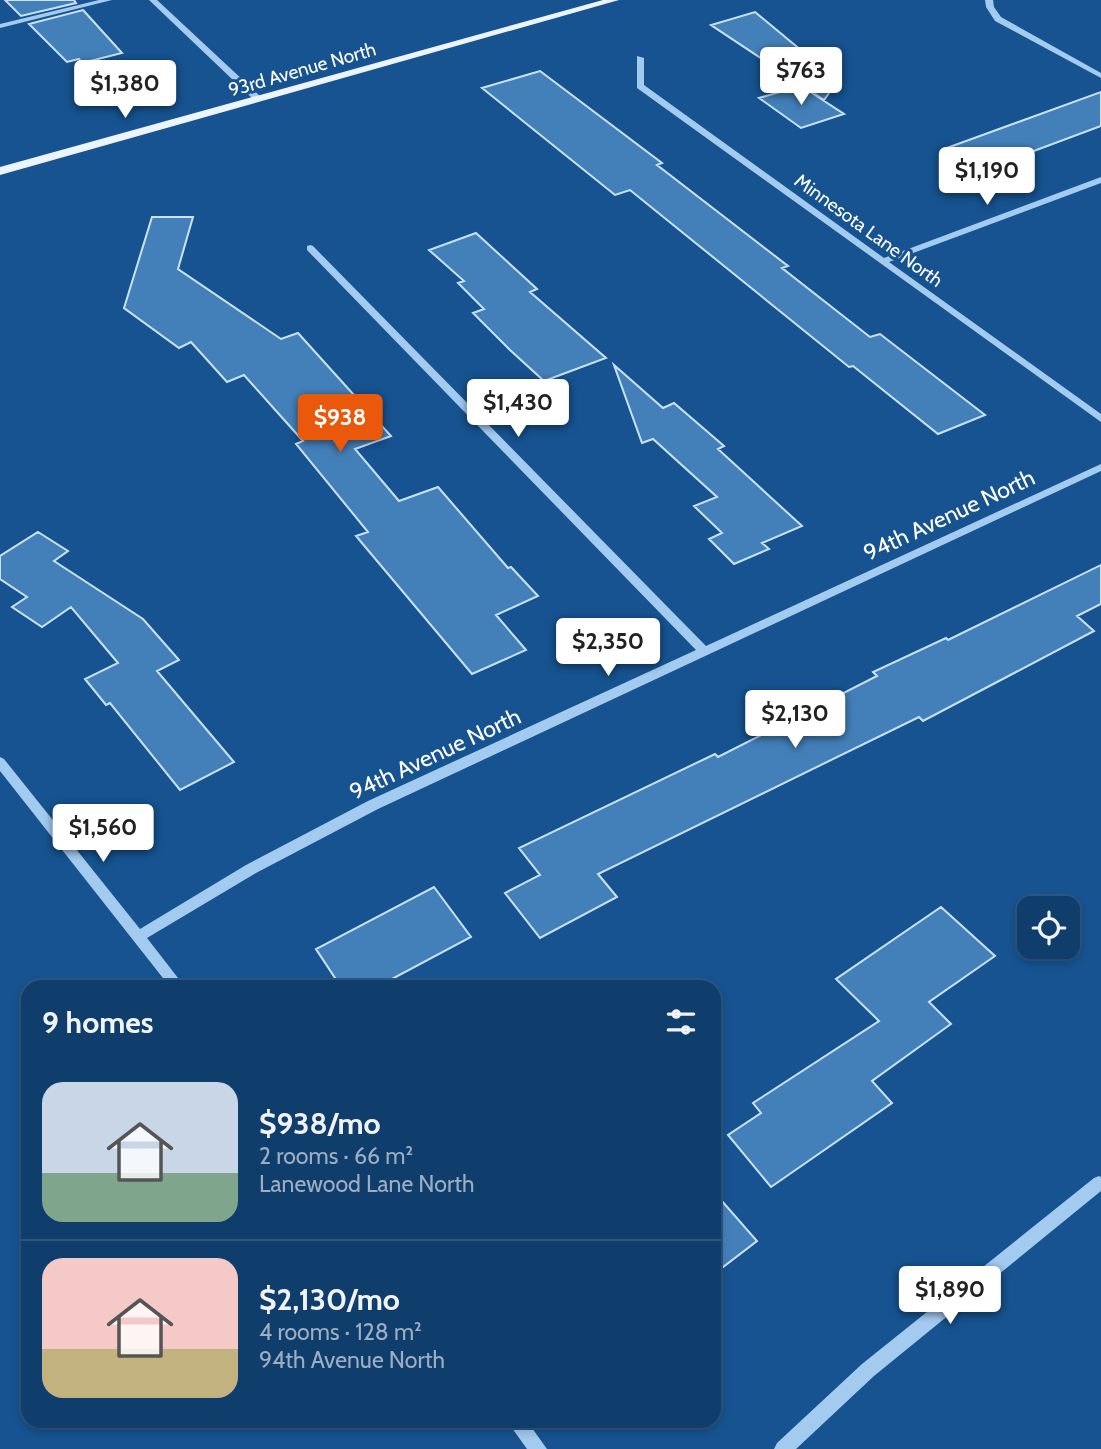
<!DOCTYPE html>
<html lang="en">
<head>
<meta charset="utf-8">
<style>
	:root { --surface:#103e6c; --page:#1e4974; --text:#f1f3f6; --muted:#9caec2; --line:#30577f; --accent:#ea580c }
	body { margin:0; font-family:Cabin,sans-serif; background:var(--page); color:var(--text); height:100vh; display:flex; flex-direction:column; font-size:26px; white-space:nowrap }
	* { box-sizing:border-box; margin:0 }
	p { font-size:23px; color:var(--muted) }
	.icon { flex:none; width:38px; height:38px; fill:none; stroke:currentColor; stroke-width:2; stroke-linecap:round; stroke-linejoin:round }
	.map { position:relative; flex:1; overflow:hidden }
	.sheet { position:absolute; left:21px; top:980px; width:700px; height:448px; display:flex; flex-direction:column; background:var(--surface); border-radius:21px; box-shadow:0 4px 10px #0003,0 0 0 2px var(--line) }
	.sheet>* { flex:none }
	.controls { position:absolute; left:1017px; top:896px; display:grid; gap:14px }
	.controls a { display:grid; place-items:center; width:63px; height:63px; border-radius:14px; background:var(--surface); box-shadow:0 4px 10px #0003,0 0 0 2px var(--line); font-size:35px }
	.price { position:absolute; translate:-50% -60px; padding:0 16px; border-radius:7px; background:#fff; color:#222; font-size:23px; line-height:46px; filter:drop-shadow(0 2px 4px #0008) }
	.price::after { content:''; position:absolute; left:50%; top:42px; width:21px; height:16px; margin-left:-10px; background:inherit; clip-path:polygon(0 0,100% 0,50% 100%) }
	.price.current { background:var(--accent); color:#fff }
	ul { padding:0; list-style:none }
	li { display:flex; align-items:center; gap:21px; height:175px; padding:0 21px }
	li+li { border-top:2px solid var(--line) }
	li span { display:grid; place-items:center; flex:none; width:196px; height:140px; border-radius:21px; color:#555 }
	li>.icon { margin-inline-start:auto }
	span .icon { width:84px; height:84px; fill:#fffc; stroke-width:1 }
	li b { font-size:30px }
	h2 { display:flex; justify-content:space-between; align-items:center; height:84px; padding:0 21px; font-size:30px }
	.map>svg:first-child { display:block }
</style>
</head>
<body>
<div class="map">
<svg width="1101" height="1449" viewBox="0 0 1101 1449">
	<rect width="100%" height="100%" fill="#165390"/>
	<!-- building -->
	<path fill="#4380ba" stroke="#cae3fb" stroke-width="2" d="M5,0H74L76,3L21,16Z
		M83,10L122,53L82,63L79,59L67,62L29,24Z
		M755,12L838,81L824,100L711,25Z
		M540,71L662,163L657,165L788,266L782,268L870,337L880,334L985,415L938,434L853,366L849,367L630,190L615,195L482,88Z
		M801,86L844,114L801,128L759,98Z
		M1101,92V126L980,171L944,149Z
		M152,217H193L178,269L281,339L298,333L391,436L355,449L399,501L438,487L508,568L511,567L538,596L496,615L526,650L472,674L356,536L368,532L296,444L303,441L244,375L227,382L191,342L179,348L124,308Z
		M476,233L537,289L530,292L606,358L544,381L510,350L473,313L484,309L458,283L464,281L429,250Z
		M614,365L663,408L674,403L724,446L718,449L802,526L762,543L769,549L734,564L709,539L722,533L694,506L717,497L653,439L642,443Z
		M38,532L68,551L54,561L143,619L179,660L157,671L234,762L180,790L110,703L106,705L85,679L118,663L71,607L42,627L12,607L27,597L0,579V556Z
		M1101,565V604L1077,616L1094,631L923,721L919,717L598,874L617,897L540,938L505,893L540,875L519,848L715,754L718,757L877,676L873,672L946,638L948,640Z
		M434,887L471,937L377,987H341L316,949Z
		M941,907L995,956L929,1002L951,1024L872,1081L892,1103L771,1187L728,1135L761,1113L753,1103L879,1021L836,979Z
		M714,1192L757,1241L714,1274Z"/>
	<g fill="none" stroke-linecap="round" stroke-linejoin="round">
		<!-- minor -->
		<path fill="#a3cbf0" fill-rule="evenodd" d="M99,0H112L0,28V24Z
			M149,0H157L261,97V101H255Z
			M985,0H993L994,7L1001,17L1101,73V78L995,21L986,7Z
			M637,56L644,58V85L884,258L1101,177V183L889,262L1101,414V422L637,88Z
			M310,245L313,246L706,646L1101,464V471L378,809L256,873L147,938L185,987H170L0,771V757L4,759L140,929L246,865L368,801L696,650L307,250V246Z
			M1099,1176L1101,1177V1191L874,1376L796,1449H774L777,1443L862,1364L1094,1178Z
			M507,1421H527L547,1449H527Z"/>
		<!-- major -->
		<path fill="#ecf5ff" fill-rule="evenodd" d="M603,0H619L0,175V167Z"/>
	</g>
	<g text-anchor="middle" stroke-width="6" stroke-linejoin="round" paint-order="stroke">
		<!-- far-street labels -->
		<g font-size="19" fill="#fff" stroke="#165390">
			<text transform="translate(302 69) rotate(-16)" y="7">93rd Avenue North</text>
			<text transform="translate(869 230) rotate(36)" y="7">Minnesota Lane North</text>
		</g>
		<!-- street labels -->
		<g font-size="23" fill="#fff" stroke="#165390">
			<text transform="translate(949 515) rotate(-25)" y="8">94th Avenue North</text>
			<text transform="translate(435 754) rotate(-25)" y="8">94th Avenue North</text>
		</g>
	</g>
</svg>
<div class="controls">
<a><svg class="icon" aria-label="locate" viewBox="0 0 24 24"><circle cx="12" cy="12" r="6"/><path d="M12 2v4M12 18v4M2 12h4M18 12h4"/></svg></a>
</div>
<b class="price" style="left:801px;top:107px">$763</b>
<b class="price" style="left:125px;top:120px">$1,380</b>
<b class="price" style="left:987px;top:207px">$1,190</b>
<b class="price" style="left:518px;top:439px">$1,430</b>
<b class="price current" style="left:340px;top:454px">$938</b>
<b class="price" style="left:608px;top:678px">$2,350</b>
<b class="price" style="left:795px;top:750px">$2,130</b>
<b class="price" style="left:103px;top:864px">$1,560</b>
<b class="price" style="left:950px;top:1326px">$1,890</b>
<section class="sheet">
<h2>9 homes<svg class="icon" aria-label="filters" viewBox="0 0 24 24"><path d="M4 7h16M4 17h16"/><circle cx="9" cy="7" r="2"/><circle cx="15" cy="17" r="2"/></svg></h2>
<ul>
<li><span style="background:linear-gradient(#c9d6e8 65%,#7fa58c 0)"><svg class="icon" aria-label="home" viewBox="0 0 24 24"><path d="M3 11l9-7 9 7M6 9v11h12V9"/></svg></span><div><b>$938/mo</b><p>2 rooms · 66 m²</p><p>Lanewood Lane North</p></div></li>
<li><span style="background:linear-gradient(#f6c9c9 65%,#c2b280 0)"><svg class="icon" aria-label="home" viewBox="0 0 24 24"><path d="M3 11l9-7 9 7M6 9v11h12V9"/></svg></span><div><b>$2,130/mo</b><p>4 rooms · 128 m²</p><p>94th Avenue North</p></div></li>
</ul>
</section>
</div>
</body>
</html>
